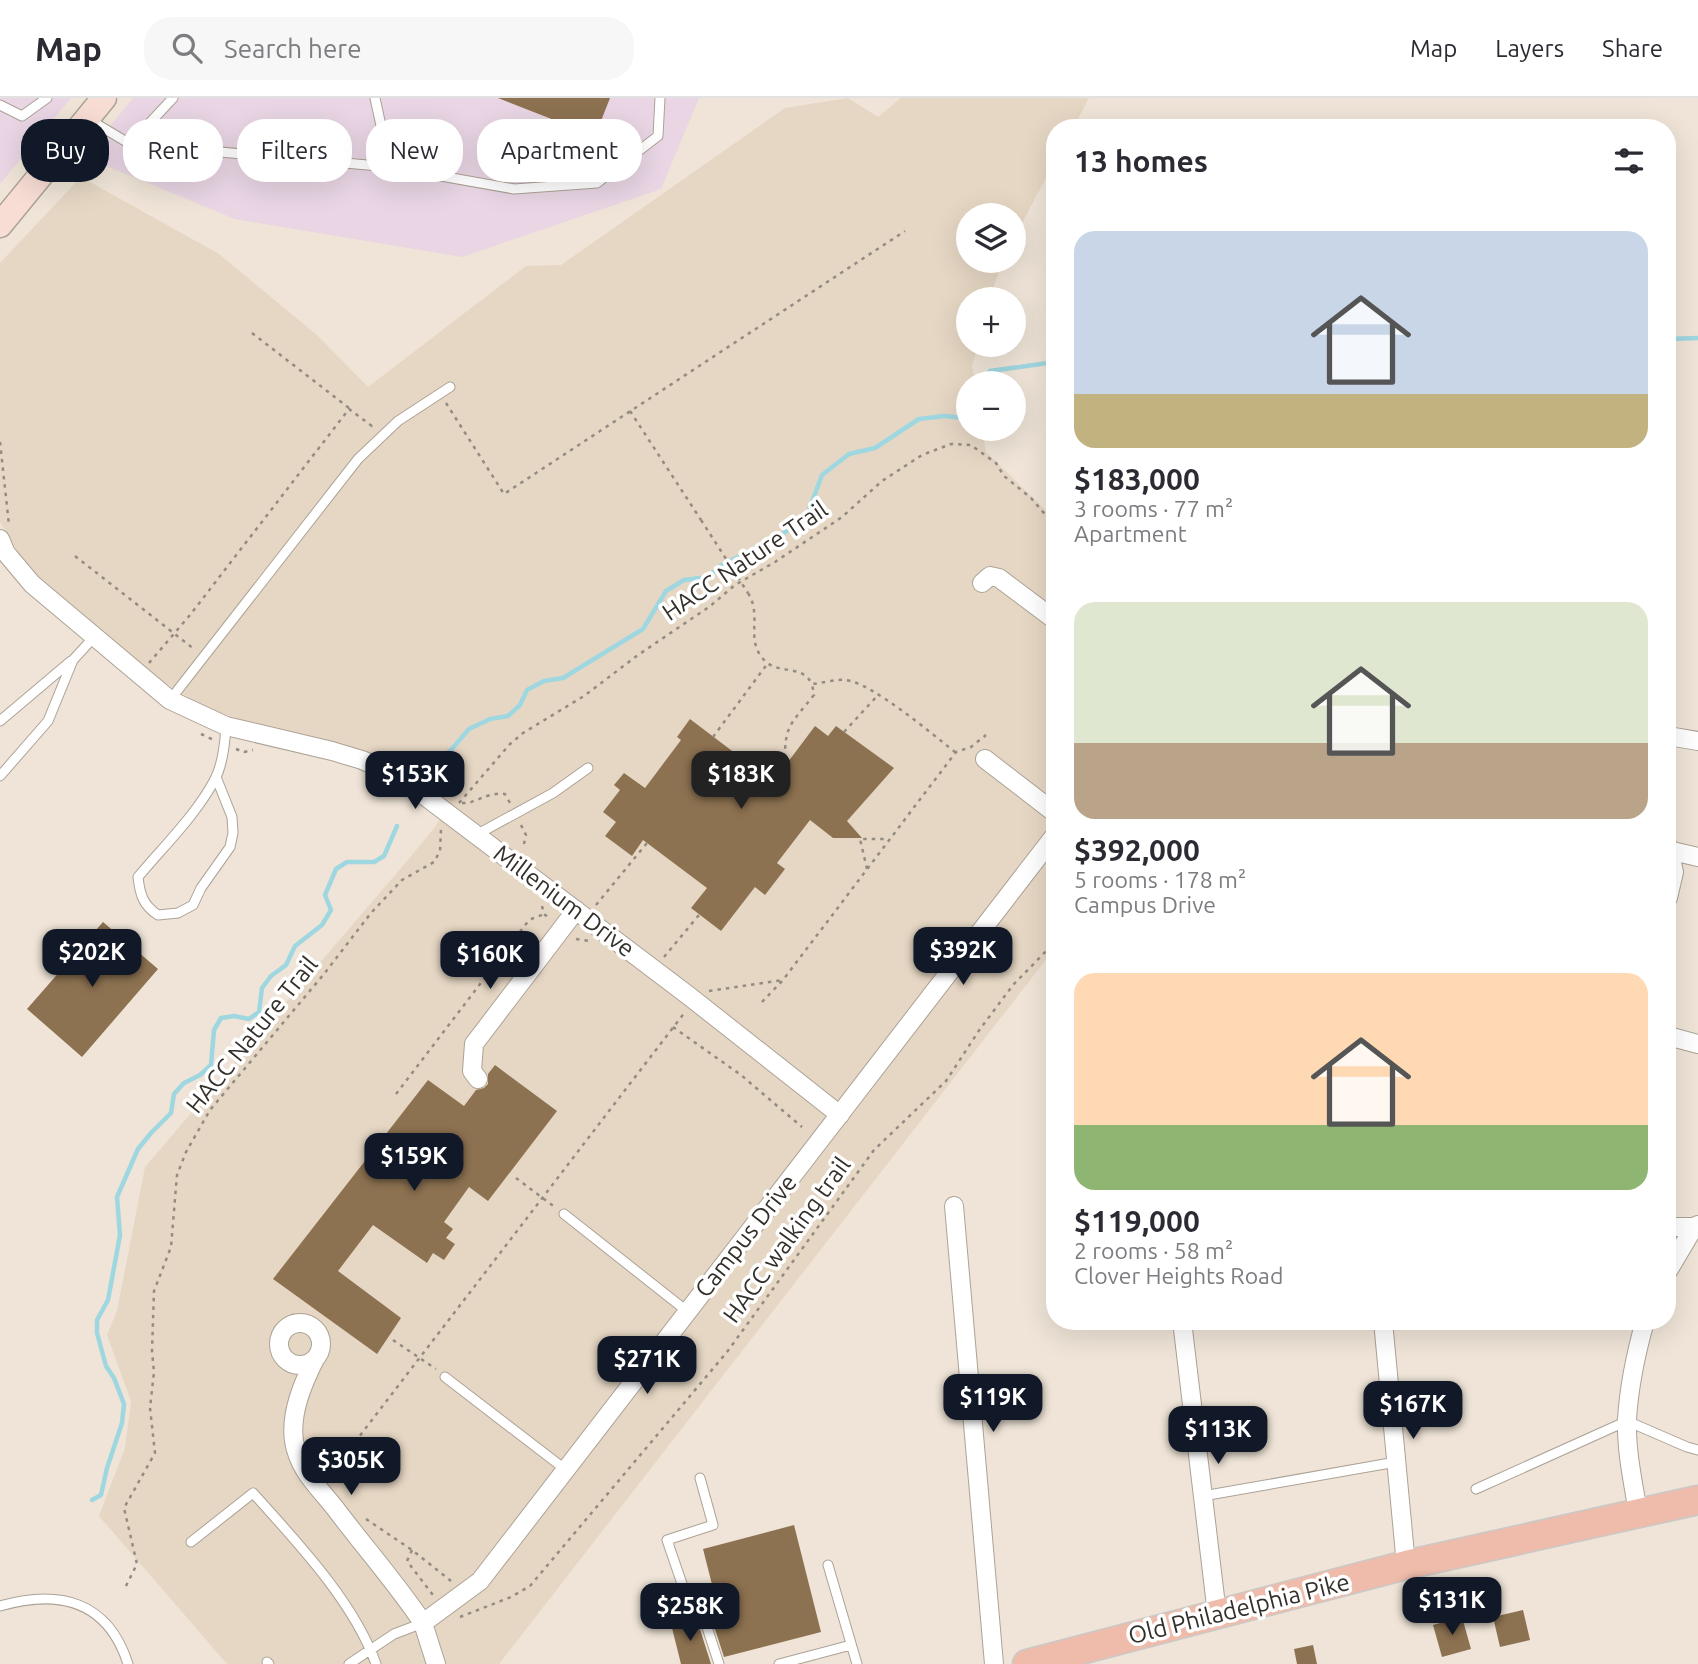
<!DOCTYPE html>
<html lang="en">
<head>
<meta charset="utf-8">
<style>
	:root { --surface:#fff; --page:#f7f7f7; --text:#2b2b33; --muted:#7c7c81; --line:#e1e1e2; --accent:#111827 }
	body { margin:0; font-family:Ubuntu,sans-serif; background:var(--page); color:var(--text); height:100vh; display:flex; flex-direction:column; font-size:26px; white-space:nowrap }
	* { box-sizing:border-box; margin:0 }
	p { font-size:23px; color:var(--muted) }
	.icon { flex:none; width:38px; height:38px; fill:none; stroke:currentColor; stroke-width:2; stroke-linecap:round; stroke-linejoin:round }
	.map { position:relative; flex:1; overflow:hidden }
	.details { position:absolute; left:1046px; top:21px; width:630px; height:1211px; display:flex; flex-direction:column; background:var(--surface); border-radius:28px; box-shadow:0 7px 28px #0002 }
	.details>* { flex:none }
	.guide { position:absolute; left:21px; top:21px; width:665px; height:63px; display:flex; gap:14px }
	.buttons { position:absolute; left:956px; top:105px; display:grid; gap:14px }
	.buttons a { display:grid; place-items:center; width:70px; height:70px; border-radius:50%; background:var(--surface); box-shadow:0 7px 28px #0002; font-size:35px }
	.price { position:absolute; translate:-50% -60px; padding:0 16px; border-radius:14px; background:var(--accent); color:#fff; font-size:23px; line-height:46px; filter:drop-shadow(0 2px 4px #0008) }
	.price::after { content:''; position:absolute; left:50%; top:42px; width:21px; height:16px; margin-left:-10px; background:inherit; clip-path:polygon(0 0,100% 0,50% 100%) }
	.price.current { background:#222; color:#fff }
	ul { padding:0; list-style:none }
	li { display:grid; align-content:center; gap:14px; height:371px; padding:0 28px }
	li span { display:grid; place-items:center; height:217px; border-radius:21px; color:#555 }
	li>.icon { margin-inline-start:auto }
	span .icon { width:126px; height:126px; fill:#fffc; stroke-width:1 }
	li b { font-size:30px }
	h2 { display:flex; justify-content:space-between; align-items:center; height:84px; padding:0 28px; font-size:30px }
	.pill { padding:0 24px; border-radius:28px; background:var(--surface); box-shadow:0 7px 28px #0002; font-size:24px; line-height:63px }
	.pill.current { background:var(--accent); color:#fff }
	header { display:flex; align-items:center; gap:42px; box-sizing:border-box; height:98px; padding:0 35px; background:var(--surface); border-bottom:2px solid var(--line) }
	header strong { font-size:33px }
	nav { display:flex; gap:38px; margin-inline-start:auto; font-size:24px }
	.search { width:490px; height:63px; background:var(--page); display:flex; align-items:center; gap:18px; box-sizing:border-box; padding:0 24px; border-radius:28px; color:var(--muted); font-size:26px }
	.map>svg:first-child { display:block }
</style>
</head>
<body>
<header>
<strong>Map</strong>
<div class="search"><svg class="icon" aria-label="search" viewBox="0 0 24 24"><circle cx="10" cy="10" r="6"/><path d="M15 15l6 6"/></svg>Search here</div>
<nav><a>Map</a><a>Layers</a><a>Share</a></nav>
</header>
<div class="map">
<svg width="1698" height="1566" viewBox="0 0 1698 1566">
	<rect width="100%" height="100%" fill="#efe4d7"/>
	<!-- industrial -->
	<path fill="#e9d5e4" d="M0,0H71L0,86Z
		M133,0H699L661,91L462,159L235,121L85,59Z"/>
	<!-- built -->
	<path fill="#e6d7c4" d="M848,0L878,19L901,0H1089L1073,30H1055V63L1013,142V117H968V163H1002L990,201H968V247H978L972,268L975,285H968V331H982L986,354L1055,421V850L499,1566H227L99,1418L125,1350L131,1303L107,1237L117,1213L145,1069L407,763L435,729L449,705L414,677L369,655L268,630L205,610L150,575L30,474L0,424V165L81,79L219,156L317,237L368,289L526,168L561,167L785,10Z"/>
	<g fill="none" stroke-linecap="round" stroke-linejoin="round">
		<!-- stream -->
		<path stroke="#9fd7e0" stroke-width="4.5" d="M1668,241L1698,240
			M983,285L990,273L1055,264
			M435,665L451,652L469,631L490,621L508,618L520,607L527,592L544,583L563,580L643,531L666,493L684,482L709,479L718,469L780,438L807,417L822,377L849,356L875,350L919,321L944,318L964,320L968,313
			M92,1402L101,1397L107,1370L122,1325L124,1306L114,1280L106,1268L97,1235V1222L108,1202L120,1137L117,1099L138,1051L151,1035L171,1015L174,996L184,985L200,977L211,967L214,932L221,920L234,918L249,921L259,914L262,890L271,878L286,867L295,848L322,827L331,812L325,797L336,771L347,764H374L384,758L397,728"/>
	</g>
	<!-- building -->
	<path fill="#8d7251" d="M498,0H610L595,38Z
		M690,621L773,684L815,628L828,638L836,628L894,670L847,723L862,740H833L810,722L777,765L785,771L765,797L755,789L721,833L691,810L707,790L643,742L632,758L605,738L616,724L603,714L620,692L614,687L624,675L645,690L681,642L677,639Z
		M103,824L158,871L82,959L27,911Z
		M495,967L557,1013L488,1103L469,1089L444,1124L453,1131L446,1140L455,1146L444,1162L433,1155L427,1165L373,1127L338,1173L401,1220L377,1256L273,1181L428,982L464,1008L476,992L484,990L488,986V976Z
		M794,1427L821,1534L724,1559L710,1516L719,1514L703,1451Z
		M1523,1512L1530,1542L1500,1549L1493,1519Z
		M1462,1519L1471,1551L1442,1559L1433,1527Z
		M693,1521L697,1522L711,1566H681L671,1526Z
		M1313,1547L1317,1566H1297L1294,1551Z"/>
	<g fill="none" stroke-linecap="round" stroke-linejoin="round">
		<defs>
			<path id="lane" d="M375,0L390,69L514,91L597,85L658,38L660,0
				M0,7L22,18L47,0
				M90,22L130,46L173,0
				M130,46L390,69
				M170,602L358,361L398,323L450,289
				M0,623L71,563
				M0,678L48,623L73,562L94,539
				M216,679L232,719L233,735L230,749L201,790L193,807L178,815L158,817C143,807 140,797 138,779C163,749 197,716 215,681C223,666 225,645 226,628
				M476,737L553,695L588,670
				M564,1116L688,1214
				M445,1279L566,1372
				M700,1380L713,1427L667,1442L691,1512L703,1517L719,1566
				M1476,1391L1627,1323L1687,1349L1698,1352
				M1203,1398L1396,1364
				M191,1444L253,1395C297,1444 354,1504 376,1566
				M828,1467L857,1566
				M0,1508C59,1491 108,1503 128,1566
				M267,1564L269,1566
				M349,1566L394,1536L423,1525
				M779,1566L851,1547"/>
			<path id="street" d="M0,441L6,455L32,486L170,602L226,628L332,653L362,662L397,677L689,898L840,1017
				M982,485L990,478L999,480L1055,522
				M1668,638L1698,643
				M985,661L1055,715
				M1668,748L1674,774L1668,800
				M1668,752L1698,759
				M1668,938L1698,946
				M478,981L472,973L474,946L576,812
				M954,1108L994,1566
				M1668,1129H1694
				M1668,1173L1694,1129L1698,1127
				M1182,1223L1217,1516
				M1383,1223L1406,1467
				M279 1246a21 21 0 1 1 42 0a21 21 0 1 1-42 0Z
				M315,1261C303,1285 290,1315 294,1343C299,1374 321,1391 338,1414C366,1451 397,1486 423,1525
				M1638,1414C1633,1384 1626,1353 1627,1321C1629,1289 1636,1255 1645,1223
				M436,1566L423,1525L480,1483L1055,737"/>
			<path id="secondary" d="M0,127L104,0"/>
			<path id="primary" d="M1027,1566L1406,1467L1698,1402"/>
		</defs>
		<!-- lane casing -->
		<use href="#lane" stroke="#aca296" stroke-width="11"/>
		<!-- street casing -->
		<use href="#street" stroke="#aca296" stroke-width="20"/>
		<!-- secondary casing -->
		<use href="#secondary" stroke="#aca296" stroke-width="27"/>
		<!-- primary casing -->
		<use href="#primary" stroke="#cac9c8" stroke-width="31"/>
		<!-- path -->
		<path stroke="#938c83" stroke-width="2.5" stroke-dasharray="3.5 5" stroke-linecap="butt" d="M252,235L349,310
			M446,305L504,396L905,133
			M630,313L701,422
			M0,344L9,427
			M75,458L194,551
			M748,495C763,519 744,542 765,563C780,577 802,566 812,586C823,585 835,581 845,582C871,584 932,636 955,654
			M149,565L190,517L349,311L372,328L376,325
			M844,634L879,596
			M201,636L214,642
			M713,639L768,565
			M236,651L244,654L253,652
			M785,668C784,627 790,627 814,597L812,586
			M459,705L510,646L523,635L584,598L638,557L709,509L735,487L775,464L842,419L882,383L922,357L951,346L971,347L996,365L1004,378L1031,400L1055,428
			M462,705C477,706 484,694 505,696L510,705
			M521,727L526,737L523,750
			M867,771L860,741H888
			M596,807L647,745
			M542,808L544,816L549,820
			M576,841L590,843
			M664,859L699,817
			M709,893L783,882
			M762,904L783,882L956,654L971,649L986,637
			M673,929L741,977L802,1029
			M396,996L529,822L544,816
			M516,1080L556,1110
			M292,1217C316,1220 326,1222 327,1249
			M393,1242L436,1271
			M329,1378L685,914
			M366,1421L412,1452L451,1483
			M412,1452L407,1463L433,1497
			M126,1488L137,1466L124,1410L155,1355L150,1310L154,1274L152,1253L154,1193L171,1149L177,1077L186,1054L210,1012L324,876L371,815L402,782L434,764L440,753L441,731
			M460,1519L511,1499L530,1488L727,1254L874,1052L946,983L980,931L1013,887L1055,844"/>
		<!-- lane -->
		<use href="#lane" stroke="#fff" stroke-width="9"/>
		<!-- street -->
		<use href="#street" stroke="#fff" stroke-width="18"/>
		<!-- secondary -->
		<use href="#secondary" stroke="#f7ddd4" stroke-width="24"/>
		<!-- primary -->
		<use href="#primary" stroke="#efbbaa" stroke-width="28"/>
		<!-- path-bridge -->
		<path stroke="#938c83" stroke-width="2.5" stroke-dasharray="3.5 5" stroke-linecap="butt" d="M701,422L748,495"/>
	</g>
	<g text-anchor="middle" stroke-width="7" stroke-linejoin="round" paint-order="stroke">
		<!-- street labels -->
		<g font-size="24" fill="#332f2a" stroke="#fff">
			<text transform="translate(745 463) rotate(-34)" y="8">HACC Nature Trail</text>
			<text transform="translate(564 803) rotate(37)" y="8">Millenium Drive</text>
			<text transform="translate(252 937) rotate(-51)" y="8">HACC Nature Trail</text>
			<text transform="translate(746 1138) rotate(-52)" y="8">Campus Drive</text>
			<text transform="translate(787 1142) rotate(-54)" y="8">HACC walking trail</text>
			<text transform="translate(1239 1511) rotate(-14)" y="8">Old Philadelphia Pike</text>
		</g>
	</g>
</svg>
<div class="buttons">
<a><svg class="icon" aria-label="layers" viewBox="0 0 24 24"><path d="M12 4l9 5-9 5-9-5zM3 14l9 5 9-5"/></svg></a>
<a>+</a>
<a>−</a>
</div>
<b class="price" style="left:415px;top:713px">$153K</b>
<b class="price current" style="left:741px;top:713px">$183K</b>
<b class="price" style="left:963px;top:889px">$392K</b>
<b class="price" style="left:92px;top:891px">$202K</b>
<b class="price" style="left:490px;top:893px">$160K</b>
<b class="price" style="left:414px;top:1095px">$159K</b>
<b class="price" style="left:647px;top:1298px">$271K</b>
<b class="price" style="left:993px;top:1336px">$119K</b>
<b class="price" style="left:1413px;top:1343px">$167K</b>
<b class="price" style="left:1218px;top:1368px">$113K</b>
<b class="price" style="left:351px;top:1399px">$305K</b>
<b class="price" style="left:1452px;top:1539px">$131K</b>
<b class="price" style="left:690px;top:1545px">$258K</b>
<div class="guide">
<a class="pill current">Buy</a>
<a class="pill">Rent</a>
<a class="pill">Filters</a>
<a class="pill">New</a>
<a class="pill">Apartment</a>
</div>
<section class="details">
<h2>13 homes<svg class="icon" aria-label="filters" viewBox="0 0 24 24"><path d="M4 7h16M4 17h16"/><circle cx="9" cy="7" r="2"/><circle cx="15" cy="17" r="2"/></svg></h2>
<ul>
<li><span style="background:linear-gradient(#c9d6e8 75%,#c2b280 0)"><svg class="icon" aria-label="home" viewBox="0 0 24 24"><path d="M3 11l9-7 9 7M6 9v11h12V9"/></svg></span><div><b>$183,000</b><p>3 rooms · 77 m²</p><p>Apartment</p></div></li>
<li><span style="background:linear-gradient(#dfe7d0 65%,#b9a48a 0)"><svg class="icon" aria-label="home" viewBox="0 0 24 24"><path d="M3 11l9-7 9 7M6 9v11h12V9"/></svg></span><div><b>$392,000</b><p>5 rooms · 178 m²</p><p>Campus Drive</p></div></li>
<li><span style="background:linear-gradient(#ffd9b3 70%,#8fb573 0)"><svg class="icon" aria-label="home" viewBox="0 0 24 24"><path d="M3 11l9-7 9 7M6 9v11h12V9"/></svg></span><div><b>$119,000</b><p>2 rooms · 58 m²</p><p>Clover Heights Road</p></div></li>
</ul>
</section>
</div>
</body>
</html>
